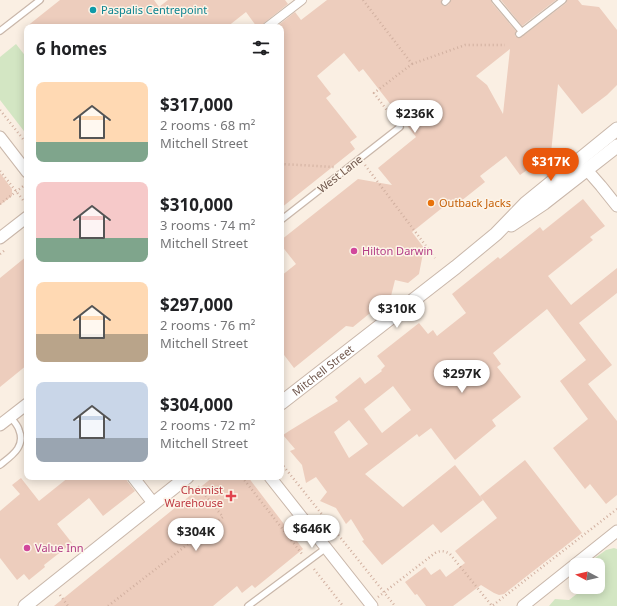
<!DOCTYPE html>
<html lang="en">
<head>
<meta charset="utf-8">
<style>
	:root { --surface:#fff; --page:#f6f6f6; --text:#202124; --muted:#757577; --accent:#ea580c }
	body { margin:0; font-family:"Noto Sans",sans-serif; background:var(--page); color:var(--text); height:100vh; display:flex; flex-direction:column; font-size:15px; white-space:nowrap }
	* { box-sizing:border-box; margin:0 }
	p { font-size:13px; color:var(--muted) }
	.icon { flex:none; width:22px; height:22px; fill:none; stroke:currentColor; stroke-width:2; stroke-linecap:round; stroke-linejoin:round }
	.map { position:relative; flex:1; overflow:hidden }
	.sheet { position:absolute; left:24px; top:24px; width:260px; height:456px; display:flex; flex-direction:column; background:var(--surface); border-radius:8px; box-shadow:0 2px 10px #0003 }
	.sheet>* { flex:none }
	.needle { width:26px; rotate:277deg }
	.fabs { position:absolute; left:569px; top:558px; display:grid; gap:8px }
	.fabs a { display:grid; place-items:center; width:36px; height:36px; border-radius:8px; background:var(--surface); box-shadow:0 2px 10px #0003; font-size:20px }
	.price { position:absolute; translate:-50% -34px; padding:0 9px; border-radius:14px; background:#fff; color:#222; font-size:13px; line-height:26px; filter:drop-shadow(0 1px 2px #0008) }
	.price::after { content:''; position:absolute; left:50%; top:24px; width:12px; height:9px; margin-left:-6px; background:inherit; clip-path:polygon(0 0,100% 0,50% 100%) }
	.price.on { background:var(--accent); color:#fff }
	ul { padding:0; list-style:none }
	li { display:flex; align-items:center; gap:12px; height:100px; padding:0 12px }
	li span { display:grid; place-items:center; flex:none; width:112px; height:80px; border-radius:8px; color:#555 }
	li>.icon { margin-inline-start:auto }
	span .icon { width:48px; height:48px; fill:#fffc; stroke-width:1 }
	li b { font-size:17px }
	h2 { display:flex; justify-content:space-between; align-items:center; height:48px; padding:0 12px; font-size:17px }
	.map>svg:first-child { display:block }
</style>
</head>
<body>
<div class="map">
<svg width="617" height="606" viewBox="0 0 617 606">
	<rect width="100%" height="100%" fill="#faefe3"/>
	<!-- green -->
	<path fill="#d3e6c3" d="M16,44L27,58V135L0,100V57Z
		M614,548L617,549V606H549L555,599L569,600L578,593V587H598V565H595V558L606,550Z"/>
	<!-- building -->
	<path fill="#edcdbd" fill-rule="evenodd" d="M60,0H154L159,7L168,0H285L288,4L264,23L262,27H257L246,12L227,27H26Z
		M327,0H441V3L444,6L448,5L451,0H491L492,3L516,31L515,34V36L519,38L524,35L566,3L567,0H578L582,5L599,7L617,30V85L607,95L582,114L558,84L551,153L520,175L506,156L480,176L485,182L451,209L447,204L412,232L424,248L419,274L408,283L395,280L391,296L353,327L346,326L294,368L281,351V276L296,264L281,245V240L358,179L392,185L378,168L416,137L363,69L359,72L344,53L317,76L331,94L326,98L357,137L350,142L355,149L281,208V27H276L295,12L301,20ZM510,49L503,114L487,85L476,76Z
		M501,0H556L522,26Z
		M0,173L12,189V196L0,205Z
		M583,199L605,226L590,237L593,240L548,276L571,305L617,268V293L579,323L612,365L588,384L617,421V495L606,504L590,484L585,489L553,448L588,419L560,381L586,360L547,309L493,353L501,364L497,367L521,397L492,420L496,426L455,460L431,428L419,437L417,434L365,474L403,507L455,465L483,500L441,533L433,524L382,565L362,541L364,540L351,519L346,524L336,508L320,501L327,492L316,477L306,483L302,465L290,451L295,449L283,435L289,431L338,401L335,397L360,377L365,384L382,371L381,370L385,366L377,356L419,323L428,334L433,330L437,336L466,313L452,294L498,257L500,259L540,227L543,231ZM393,386L411,410L382,433L364,409ZM349,420L368,444L349,458L334,432Z
		M27,256V365L0,387V278Z
		M525,460L582,533L504,594L499,595L494,593L481,585L453,606H426L417,594L415,595L405,582L425,567L431,575L440,569L446,577L465,563L455,551L497,518L480,496Z
		M69,477H126L127,481L135,491L103,516L89,498L57,524L72,543L44,565L45,567L29,580L24,574L17,580L0,558V511L20,494L12,485L21,478L39,501Z
		M213,477H248L303,549L255,588L252,585L242,593L237,586L213,606H54Z"/>
	<g fill="none" stroke-linecap="round" stroke-linejoin="round">
		<defs>
			<path id="service" d="M495,0L522,32
				M445,2L447,0
				M0,31L40,0
				M519,34L563,0
				M281,220L400,127
				M0,465C11,456 26,447 19,430C18,425 13,421 11,417
				M248,606L326,548"/>
			<path id="pedestrian" d="M267,27L302,0"/>
			<path id="minor" d="M0,137L27,172
				M587,170L601,186L617,206
				M0,238L27,217
				M0,425L27,404
				M133,477L154,504
				M270,477L372,606
				M523,606L617,531"/>
			<g id="tertiary">
				<path d="M511,225L544,203L617,146"/>
				<path id="s1" d="M281,403L456,267L496,234L526,203L617,129"/>
				<path d="M25,606L187,477"/>
			</g>
		</defs>
		<!-- service casing -->
		<use href="#service" stroke="#c9b7aa" stroke-width="8"/>
		<!-- pedestrian casing -->
		<use href="#pedestrian" stroke="#c9b7aa" stroke-width="10"/>
		<!-- minor casing -->
		<use href="#minor" stroke="#c9b7aa" stroke-width="13"/>
		<!-- tertiary casing -->
		<use href="#tertiary" stroke="#c9b7aa" stroke-width="15"/>
		<!-- path -->
		<path stroke="#d1b0a0" stroke-width="2.5" stroke-dasharray="1 3" stroke-linecap="butt" d="M363,0L412,64L374,93L395,121
			M412,64L465,45H505
			M0,110L27,144
			M281,163L282,164L334,167
			M365,165L435,258
			M0,171L27,205
			M0,204L26,184
			M0,254L5,250
			M281,463L395,606
			M242,477L302,554
			M314,569L343,606
			M60,595L68,606
			M378,597L435,553C441,550 445,551 450,554L492,606L617,509
			M108,606L223,517L196,484"/>
		<!-- service -->
		<use href="#service" stroke="#fff" stroke-width="5.5"/>
		<!-- pedestrian -->
		<use href="#pedestrian" stroke="#fff" stroke-width="8"/>
		<!-- minor -->
		<use href="#minor" stroke="#fff" stroke-width="11"/>
		<!-- tertiary -->
		<use href="#tertiary" stroke="#fff" stroke-width="13"/>
	</g>
	<!-- markers -->
	<circle fill="#0f9aa8" stroke="#fdf4e8" stroke-width="1.5" cx="93" cy="10" r="4"/>
	<circle fill="#e8710a" stroke="#fdf4e8" stroke-width="1.5" cx="431" cy="203" r="4"/>
	<g fill="#d1479c" stroke="#fdf4e8" stroke-width="1.5">
		<circle cx="354" cy="251" r="4"/>
		<circle cx="27" cy="548" r="4"/>
	</g>
	<path fill="#e0444e" stroke="#fdf4e8" stroke-width="1.5" d="M229 490h4v4h4v4h-4v4h-4v-4h-4v-4h4z"/>
	<g text-anchor="middle" stroke-width="3" stroke-linejoin="round" paint-order="stroke">
		<!-- culture labels -->
		<g font-size="11" fill="#0d838f" stroke="#fdf4e8" text-anchor="start">
			<text x="101" y="14">Paspalis Centrepoint</text>
		</g>
		<!-- street labels -->
		<g font-size="11" fill="#6f564b" stroke="#fdf4e8">
			<text transform="translate(340 174) rotate(-38)" y="4">West Lane</text>
			<text dy="4" stroke="none"><textPath href="#s1" startOffset="53">Mitchell Street</textPath></text>
		</g>
		<!-- food labels -->
		<g font-size="11" fill="#c56008" stroke="#fdf4e8" text-anchor="start">
			<text x="439" y="207">Outback Jacks</text>
		</g>
		<!-- hotel labels -->
		<g font-size="11" fill="#b23c85" stroke="#fdf4e8" text-anchor="start">
			<text x="362" y="255">Hilton Darwin</text>
			<text x="35" y="552">Value Inn</text>
		</g>
		<!-- health labels -->
		<g font-size="11" fill="#be3a42" stroke="#fdf4e8" text-anchor="end">
			<text x="223" y="494">Chemist<tspan x="223" dy="13">Warehouse</tspan></text>
		</g>
	</g>
</svg>
<div class="fabs">
<a><svg class="needle" viewBox="-14 -14 28 28"><path d="M0-13l5 13h-10z" fill="#e53935"/><path d="M0 13l5-13h-10z" fill="#757577"/></svg></a>
</div>
<b class="price" style="left:415px;top:134px">$236K</b>
<b class="price on" style="left:551px;top:182px">$317K</b>
<b class="price" style="left:397px;top:329px">$310K</b>
<b class="price" style="left:462px;top:394px">$297K</b>
<b class="price" style="left:312px;top:549px">$646K</b>
<b class="price" style="left:196px;top:552px">$304K</b>
<section class="sheet">
<h2>6 homes<svg class="icon" aria-label="filters" viewBox="0 0 24 24"><path d="M4 7h16M4 17h16"/><circle cx="9" cy="7" r="2"/><circle cx="15" cy="17" r="2"/></svg></h2>
<ul>
<li><span style="background:linear-gradient(#ffd9b3 75%,#7fa58c 0)"><svg class="icon" aria-label="home" viewBox="0 0 24 24"><path d="M3 11l9-7 9 7M6 9v11h12V9"/></svg></span><div><b>$317,000</b><p>2 rooms · 68 m²</p><p>Mitchell Street</p></div></li>
<li><span style="background:linear-gradient(#f6c9c9 70%,#7fa58c 0)"><svg class="icon" aria-label="home" viewBox="0 0 24 24"><path d="M3 11l9-7 9 7M6 9v11h12V9"/></svg></span><div><b>$310,000</b><p>3 rooms · 74 m²</p><p>Mitchell Street</p></div></li>
<li><span style="background:linear-gradient(#ffd9b3 65%,#b9a48a 0)"><svg class="icon" aria-label="home" viewBox="0 0 24 24"><path d="M3 11l9-7 9 7M6 9v11h12V9"/></svg></span><div><b>$297,000</b><p>2 rooms · 76 m²</p><p>Mitchell Street</p></div></li>
<li><span style="background:linear-gradient(#c9d6e8 70%,#9aa5b1 0)"><svg class="icon" aria-label="home" viewBox="0 0 24 24"><path d="M3 11l9-7 9 7M6 9v11h12V9"/></svg></span><div><b>$304,000</b><p>2 rooms · 72 m²</p><p>Mitchell Street</p></div></li>
</ul>
</section>
</div>
</body>
</html>
